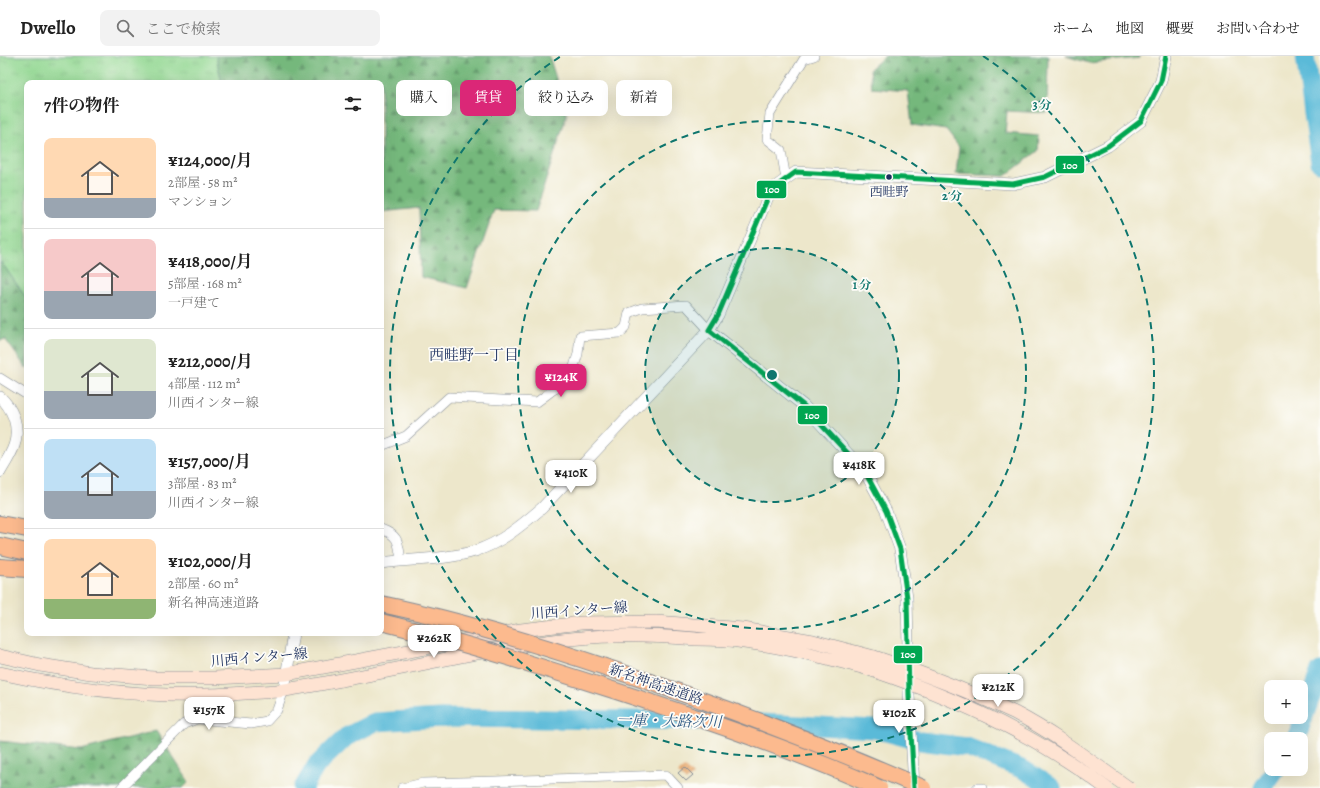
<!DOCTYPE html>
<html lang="ja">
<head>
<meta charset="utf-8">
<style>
	:root { --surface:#fff; --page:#f2f2f2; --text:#222; --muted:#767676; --line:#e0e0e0; --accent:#db2777 }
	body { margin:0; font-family:Alegreya,"Noto Serif JP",serif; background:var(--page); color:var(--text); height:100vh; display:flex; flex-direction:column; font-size:15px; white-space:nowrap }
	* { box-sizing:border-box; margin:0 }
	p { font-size:13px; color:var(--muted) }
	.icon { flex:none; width:22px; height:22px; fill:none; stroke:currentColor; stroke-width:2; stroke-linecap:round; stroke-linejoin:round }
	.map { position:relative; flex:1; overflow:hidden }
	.panel { position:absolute; left:24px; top:24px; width:360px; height:556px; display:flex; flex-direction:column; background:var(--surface); border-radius:8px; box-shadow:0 4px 16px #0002 }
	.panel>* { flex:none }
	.guide { position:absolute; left:396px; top:24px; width:380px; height:36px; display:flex; gap:8px }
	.controls { position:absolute; left:1264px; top:624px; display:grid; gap:8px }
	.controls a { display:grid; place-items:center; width:44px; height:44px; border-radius:8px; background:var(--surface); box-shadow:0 4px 16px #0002; font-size:20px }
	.price { position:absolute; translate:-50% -34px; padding:0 9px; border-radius:8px; background:#fff; color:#222; font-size:13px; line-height:26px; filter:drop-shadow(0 1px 2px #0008) }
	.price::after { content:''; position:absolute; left:50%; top:24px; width:12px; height:9px; margin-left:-6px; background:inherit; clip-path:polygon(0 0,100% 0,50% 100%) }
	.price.current { background:var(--accent); color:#fff }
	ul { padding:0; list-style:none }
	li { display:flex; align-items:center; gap:12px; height:100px; padding:0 20px }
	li+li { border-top:1px solid var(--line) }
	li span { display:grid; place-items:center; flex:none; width:112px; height:80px; border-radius:8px; color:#555 }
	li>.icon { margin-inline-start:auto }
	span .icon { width:48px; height:48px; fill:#fffc; stroke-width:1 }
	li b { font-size:17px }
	h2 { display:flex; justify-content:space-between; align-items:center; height:48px; padding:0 20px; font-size:17px }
	.pill { padding:0 14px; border-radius:8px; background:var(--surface); box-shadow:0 4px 16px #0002; font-size:14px; line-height:36px }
	.pill.current { background:var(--accent); color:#fff }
	header { display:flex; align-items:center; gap:24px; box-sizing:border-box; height:56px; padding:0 20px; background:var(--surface); border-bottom:1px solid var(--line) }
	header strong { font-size:19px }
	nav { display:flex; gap:22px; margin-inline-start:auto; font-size:14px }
	.search { width:280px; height:36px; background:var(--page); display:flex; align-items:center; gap:10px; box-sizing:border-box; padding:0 14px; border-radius:8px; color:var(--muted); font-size:15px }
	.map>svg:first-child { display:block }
</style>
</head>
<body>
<header>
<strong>Dwello</strong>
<div class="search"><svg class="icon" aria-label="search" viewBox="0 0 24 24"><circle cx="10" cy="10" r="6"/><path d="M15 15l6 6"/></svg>ここで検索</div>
<nav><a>ホーム</a><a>地図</a><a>概要</a><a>お問い合わせ</a></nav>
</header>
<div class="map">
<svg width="1320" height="732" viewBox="0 0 1320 732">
	<defs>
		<pattern id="grass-tufts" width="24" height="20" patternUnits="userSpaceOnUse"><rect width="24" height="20" fill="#91d791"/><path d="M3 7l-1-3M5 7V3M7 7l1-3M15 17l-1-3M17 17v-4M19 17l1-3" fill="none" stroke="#7cb97f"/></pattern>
		<pattern id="forest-firs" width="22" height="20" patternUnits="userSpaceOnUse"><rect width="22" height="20" fill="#74b87b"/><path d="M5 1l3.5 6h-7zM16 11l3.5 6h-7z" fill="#5e9668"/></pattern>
		<pattern id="building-hatch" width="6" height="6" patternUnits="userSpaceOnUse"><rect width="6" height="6" fill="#eaac71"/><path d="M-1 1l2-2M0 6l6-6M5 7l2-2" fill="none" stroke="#c89464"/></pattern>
	</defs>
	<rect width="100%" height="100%" fill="#fdfcf7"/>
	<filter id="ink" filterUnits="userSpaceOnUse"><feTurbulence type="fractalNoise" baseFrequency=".025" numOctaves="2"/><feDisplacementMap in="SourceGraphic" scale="8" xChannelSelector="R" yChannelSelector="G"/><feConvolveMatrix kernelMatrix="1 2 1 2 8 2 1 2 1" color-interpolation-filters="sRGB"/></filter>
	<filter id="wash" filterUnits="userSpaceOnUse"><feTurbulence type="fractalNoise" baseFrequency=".012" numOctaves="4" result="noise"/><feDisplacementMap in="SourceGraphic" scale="16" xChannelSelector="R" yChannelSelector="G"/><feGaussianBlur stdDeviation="0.9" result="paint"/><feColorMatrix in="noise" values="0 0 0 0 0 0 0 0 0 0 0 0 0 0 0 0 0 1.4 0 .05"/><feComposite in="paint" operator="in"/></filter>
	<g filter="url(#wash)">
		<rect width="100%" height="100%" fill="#ede7cb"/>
		<!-- grass -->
		<path fill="url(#grass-tufts)" stroke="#568378" d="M0,0H216L222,27H27V243L2,208L0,207Z"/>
		<!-- forest -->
		<path fill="url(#forest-firs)" stroke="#48746c" d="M216,0H549L567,58L536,155L494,154L467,232L421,221L419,152L381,156V27H222Z
			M885,0H1048L1047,57L1007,55L1005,77L1039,80L1038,95L1005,120L956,118L959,91L946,74L912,69L908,35L872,32L870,13Z
			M1066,0H1140V2L1089,7Z
			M0,207H2L27,243V313L5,283L0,285Z
			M156,675L189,726L183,732H0V685L81,694Z"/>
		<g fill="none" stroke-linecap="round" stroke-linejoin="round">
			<!-- river -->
			<path stroke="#5abad8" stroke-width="19" d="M1305,0L1320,107
				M1296,683L1320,615
				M303,732L316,710L346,681L375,666L441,662L722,665L875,673L920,685L967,691L1024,714L1052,732
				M1263,732L1276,713"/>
		</g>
		<g id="blocks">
			<!-- building -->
			<path fill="url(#building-hatch)" d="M685,711L693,719L686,725L678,717Z"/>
		</g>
	</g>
	<g filter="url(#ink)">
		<use href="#blocks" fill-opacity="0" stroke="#848b94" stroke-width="1"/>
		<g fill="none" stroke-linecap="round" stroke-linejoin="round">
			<defs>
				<path id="minor" d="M786,123L781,94L767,83L770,58L804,3L814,0
					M0,322L27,339
					M381,390L406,380L449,341L537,346L553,334L569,326L578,298L580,280L620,277L626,271L629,257L642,252L686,249L709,274
					M381,473C400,480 398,487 401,504
					M121,732L184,668L197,663L251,668L267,665L277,654L284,634
					M402,732L423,727L496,725L666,719L678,732
					M977,732H982"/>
				<path id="tertiary" d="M709,274L804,350L865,416L886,455L900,493L907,542L909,639L914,732
					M0,341C7,347 11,354 14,362C21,384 11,398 0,416
					M381,507C412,503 445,504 475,495C501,487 522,469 542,452L709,274L718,259L771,134L796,116L1013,128L1045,121L1108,90L1141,65L1161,25L1166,0
					M284,634L293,577"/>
				<path id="secondary" d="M0,600L40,609L91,617L154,622H215L286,618L521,574L581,567L656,566L743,573L813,585L874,601
					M0,617C81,635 163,644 245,637C259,636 272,636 285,634C384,619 481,591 581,582C617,578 659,580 696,583C712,583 728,583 744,586C786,591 828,602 869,613"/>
				<path id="motorway" d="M0,468L27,473
					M0,490L27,496
					M0,511L27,513"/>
			</defs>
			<!-- minor casing -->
			<use href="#minor" stroke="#848b94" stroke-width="10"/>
			<!-- tertiary casing -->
			<use href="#tertiary" stroke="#848b94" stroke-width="12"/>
			<!-- secondary casing -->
			<use href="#secondary" stroke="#848b94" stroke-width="14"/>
			<!-- motorway casing -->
			<use href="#motorway" stroke="#848b94" stroke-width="18"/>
			<!-- minor -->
			<use href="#minor" stroke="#fff" stroke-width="9"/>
			<!-- tertiary -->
			<use href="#tertiary" stroke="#fff" stroke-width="11"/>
			<!-- secondary -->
			<use href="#secondary" stroke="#fee3d2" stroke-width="13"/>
			<!-- motorway -->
			<use href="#motorway" stroke="#fcba8e" stroke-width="16"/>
			<defs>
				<path id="secondary-bridge" d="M874,601C922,617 969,635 1015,657C1055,678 1092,706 1129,732
					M869,613C953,641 1035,678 1106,732"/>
				<path id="motorway-bridge" d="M381,548C458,564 534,587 608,612C715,647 820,687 923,732
					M381,566C459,585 536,609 613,634C702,663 792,693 879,732"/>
			</defs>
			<!-- secondary-bridge casing -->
			<use href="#secondary-bridge" stroke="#848b94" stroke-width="14" stroke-linecap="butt"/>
			<!-- motorway-bridge casing -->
			<use href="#motorway-bridge" stroke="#848b94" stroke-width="18" stroke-linecap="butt"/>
			<!-- secondary-bridge -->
			<use href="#secondary-bridge" stroke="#fee3d2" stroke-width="13"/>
			<!-- motorway-bridge -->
			<use href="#motorway-bridge" stroke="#fcba8e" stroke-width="16"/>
			<defs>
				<path id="bus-1" d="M709,274L718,259L771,134L796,116L1013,128L1045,121L1108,90L1141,65L1161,25L1166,0
					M709,274L804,350L865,416L886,455L900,493L907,542L909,639L914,732"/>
			</defs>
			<!-- bus-1 casing -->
			<use href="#bus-1" stroke="#fdfcf7" stroke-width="8"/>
			<!-- bus-1 -->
			<use href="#bus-1" stroke="#00a651" stroke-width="5"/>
		</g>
	</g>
	<!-- distance rings -->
	<circle cx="772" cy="319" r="127" fill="#0f766e" fill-opacity=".12"/>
	<g fill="none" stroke="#0f766e" stroke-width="2" stroke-dasharray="7 5">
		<circle cx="772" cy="319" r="127"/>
		<circle cx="772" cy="319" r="254"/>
		<path d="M983 0A382 382 0 1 1 561 0"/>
	</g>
	<!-- markers -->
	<circle fill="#1b2f5e" stroke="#fdfcf7" stroke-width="1.5" cx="889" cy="121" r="3.5"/>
	<g text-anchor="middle" stroke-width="3.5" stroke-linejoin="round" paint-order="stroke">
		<!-- bus labels -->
		<g font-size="13" fill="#1b2f5e" stroke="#fdfcf7">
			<text x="889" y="140">西畦野</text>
		</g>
		<!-- street labels -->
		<g font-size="14" fill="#1b2f5e" stroke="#fdfcf7">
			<text transform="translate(579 554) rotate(-4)" y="5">川西インター線</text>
			<text transform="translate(259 601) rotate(-5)" y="5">川西インター線</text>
			<text transform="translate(656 628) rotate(19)" y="5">新名神高速道路</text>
		</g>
		<!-- neighbourhood labels -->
		<g font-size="15" fill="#1b2f5e" stroke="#fdfcf7">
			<text x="474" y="304">西畦野一丁目</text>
		</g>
		<!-- water labels -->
		<g font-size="15" font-style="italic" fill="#2e5983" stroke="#fdfcf7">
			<text transform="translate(669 665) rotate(1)" y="5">一庫・大路次川</text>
		</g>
	</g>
	<circle cx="772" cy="319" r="6" fill="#0f766e" stroke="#fdfcf7" stroke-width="2"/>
	<g font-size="12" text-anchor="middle" font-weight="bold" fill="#0f766e" stroke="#fdfcf7" stroke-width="3.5" stroke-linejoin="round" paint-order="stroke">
		<text x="1042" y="53">3 分</text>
		<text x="952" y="144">2 分</text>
		<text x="862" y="233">1 分</text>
	</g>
	<g stroke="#fdfcf7" stroke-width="1.5">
		<rect x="1055" y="99" width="30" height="19" rx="4" fill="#00a651"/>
		<rect x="756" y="124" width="31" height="19" rx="4" fill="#00a651"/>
		<rect x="797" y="349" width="31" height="20" rx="4" fill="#00a651"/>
		<rect x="893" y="589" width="30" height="19" rx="4" fill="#00a651"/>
	</g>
	<g font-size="11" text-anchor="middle" font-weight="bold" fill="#fff">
		<text x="1070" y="113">100</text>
		<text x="772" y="137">100</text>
		<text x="812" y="363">100</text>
		<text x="908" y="602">100</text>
	</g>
</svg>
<div class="controls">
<a>+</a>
<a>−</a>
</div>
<b class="price current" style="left:561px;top:342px">¥124K</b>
<b class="price" style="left:859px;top:430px">¥418K</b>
<b class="price" style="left:571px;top:438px">¥410K</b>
<b class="price" style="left:434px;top:603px">¥262K</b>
<b class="price" style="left:998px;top:652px">¥212K</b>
<b class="price" style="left:209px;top:675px">¥157K</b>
<b class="price" style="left:899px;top:678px">¥102K</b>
<div class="guide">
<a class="pill">購入</a>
<a class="pill current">賃貸</a>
<a class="pill">絞り込み</a>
<a class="pill">新着</a>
</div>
<section class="panel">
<h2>7件の物件<svg class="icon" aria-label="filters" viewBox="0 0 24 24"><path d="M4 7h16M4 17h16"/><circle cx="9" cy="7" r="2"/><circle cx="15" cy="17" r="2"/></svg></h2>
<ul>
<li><span style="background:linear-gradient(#ffd9b3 75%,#9aa5b1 0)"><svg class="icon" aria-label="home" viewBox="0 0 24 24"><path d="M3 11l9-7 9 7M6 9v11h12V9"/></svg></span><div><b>¥124,000/月</b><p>2部屋 · 58 m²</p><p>マンション</p></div></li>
<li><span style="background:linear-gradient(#f6c9c9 65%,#9aa5b1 0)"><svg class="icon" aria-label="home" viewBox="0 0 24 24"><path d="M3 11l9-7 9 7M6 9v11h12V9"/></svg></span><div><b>¥418,000/月</b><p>5部屋 · 168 m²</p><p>一戸建て</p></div></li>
<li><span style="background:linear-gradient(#dfe7d0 65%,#9aa5b1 0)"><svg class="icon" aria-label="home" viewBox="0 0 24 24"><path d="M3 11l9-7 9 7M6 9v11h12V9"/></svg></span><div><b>¥212,000/月</b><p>4部屋 · 112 m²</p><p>川西インター線</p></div></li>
<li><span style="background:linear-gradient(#bfe0f5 65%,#9aa5b1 0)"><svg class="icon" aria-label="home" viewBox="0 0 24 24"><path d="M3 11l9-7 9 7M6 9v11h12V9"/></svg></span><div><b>¥157,000/月</b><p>3部屋 · 83 m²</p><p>川西インター線</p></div></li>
<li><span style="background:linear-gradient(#ffd9b3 75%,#8fb573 0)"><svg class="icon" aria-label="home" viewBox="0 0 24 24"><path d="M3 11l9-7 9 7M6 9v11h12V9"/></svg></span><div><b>¥102,000/月</b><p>2部屋 · 60 m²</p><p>新名神高速道路</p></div></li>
</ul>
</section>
</div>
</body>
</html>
